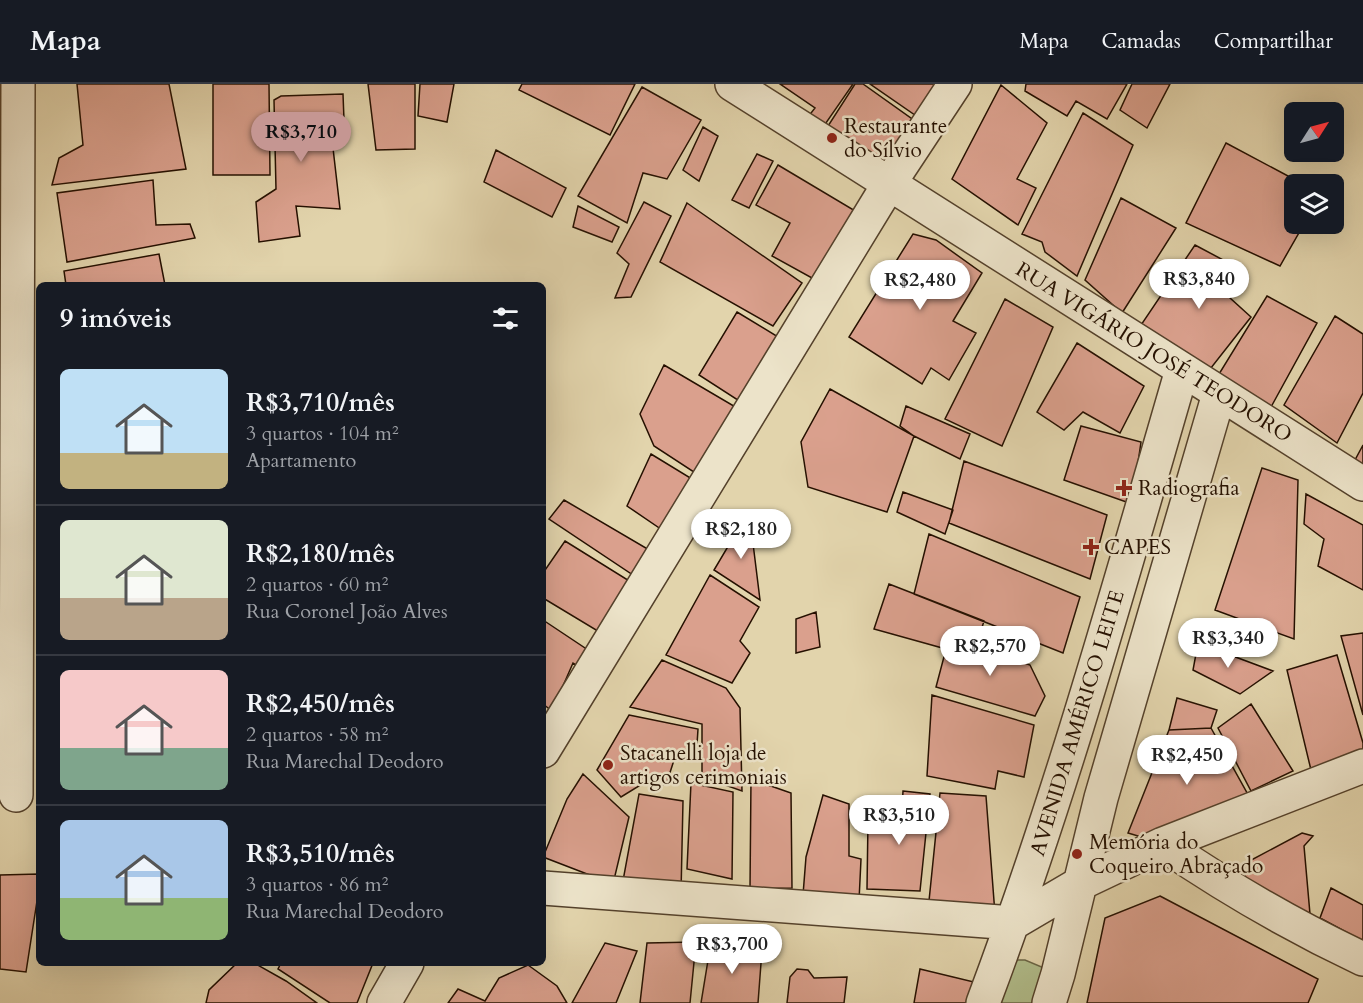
<!DOCTYPE html>
<html lang="pt">
<head>
<meta charset="utf-8">
<style>
	:root { --surface:#171b24; --page:#242831; --text:#f1f3f6; --muted:#9ea1a6; --line:#363941; --accent:#c59692 }
	body { margin:0; font-family:Cardo,serif; background:var(--page); color:var(--text); height:100vh; display:flex; flex-direction:column; font-size:22px; white-space:nowrap }
	* { box-sizing:border-box; margin:0 }
	p { font-size:20px; color:var(--muted) }
	.icon { flex:none; width:33px; height:33px; fill:none; stroke:currentColor; stroke-width:2; stroke-linecap:round; stroke-linejoin:round }
	.map { position:relative; flex:1; overflow:hidden }
	.panel { position:absolute; left:36px; top:198px; width:510px; height:684px; display:flex; flex-direction:column; background:var(--surface); border-radius:9px; box-shadow:0 6px 24px #0002 }
	.panel>* { flex:none }
	.needle { width:39px; rotate:54deg }
	.tools { position:absolute; left:1284px; top:18px; display:grid; gap:12px }
	.tools a { display:grid; place-items:center; width:60px; height:60px; border-radius:9px; background:var(--surface); box-shadow:0 6px 24px #0002; font-size:30px }
	.price { position:absolute; translate:-50% -51px; padding:0 14px; border-radius:21px; background:#fff; color:#222; font-size:20px; line-height:39px; filter:drop-shadow(0 2px 3px #0008) }
	.price::after { content:''; position:absolute; left:50%; top:36px; width:18px; height:14px; margin-left:-9px; background:inherit; clip-path:polygon(0 0,100% 0,50% 100%) }
	.price.selected { background:var(--accent); color:#111 }
	ul { padding:0; list-style:none }
	li { display:flex; align-items:center; gap:18px; height:150px; padding:0 24px }
	li+li { border-top:2px solid var(--line) }
	li span { display:grid; place-items:center; flex:none; width:168px; height:120px; border-radius:9px; color:#555 }
	li>.icon { margin-inline-start:auto }
	span .icon { width:72px; height:72px; fill:#fffc; stroke-width:1 }
	li b { font-size:26px }
	h2 { display:flex; justify-content:space-between; align-items:center; height:72px; padding:0 24px; font-size:26px }
	header { display:flex; align-items:center; gap:36px; box-sizing:border-box; height:84px; padding:0 30px; background:var(--surface); border-bottom:2px solid var(--line) }
	header strong { font-size:28px }
	nav { display:flex; gap:33px; margin-inline-start:auto; font-size:21px }
	.map>svg:first-child { display:block }
</style>
</head>
<body>
<header>
<strong>Mapa</strong>
<nav><a>Mapa</a><a>Camadas</a><a>Compartilhar</a></nav>
</header>
<div class="map">
<svg width="1363" height="919" viewBox="0 0 1363 919">
	<rect width="100%" height="100%" fill="#e2d4ac"/>
	<filter id="stains"><feTurbulence type="fractalNoise" baseFrequency=".00333" numOctaves="4"/><feColorMatrix values="0 0 0 0 .2 0 0 0 0 .09 0 0 0 0 .02 0 0 0 .5 -.17"/></filter>
	<radialGradient id="worn" r=".72"><stop offset=".6" stop-color="#630" stop-opacity="0"/><stop offset="1" stop-color="#630" stop-opacity=".3"/></radialGradient>
	<!-- green -->
	<path fill="#b1bd8b" stroke="#6b6646" stroke-width="1.5" d="M1013,876H1025L1044,884L1045,919H986Z"/>
	<!-- building -->
	<path fill="#daa08d" stroke="#251000" stroke-width="1.5" d="M77,0H169L186,85L52,101L59,74L83,61Z
		M213,0H269L270,91H213Z
		M368,0H415V65L376,66Z
		M420,0H454L447,38L418,32Z
		M522,0H635L610,51L519,6Z
		M780,0H853L819,49L804,38L815,24Z
		M855,0H863L922,42L891,83L828,42Z
		M870,0H946L925,38Z
		M1026,0H1127L1107,35L1076,17L1067,32L1025,7Z
		M1132,0H1170L1147,44L1120,26Z
		M1001,1L1047,39L1017,95L1036,104L1018,141L952,95Z
		M642,3L701,36L667,95L643,89L627,139L578,112Z
		M343,10L344,36L330,38L340,125L296,122L300,152L259,158L256,118L276,105L274,16L281,12Z
		M1083,29L1133,61L1077,192L1045,168L1042,158L1022,150Z
		M703,43L718,52L699,97L683,86Z
		M1226,59L1303,100H1294V140H1304L1280,182L1186,139Z
		M496,66L566,104L552,133L484,98Z
		M757,70L773,77L749,124L732,116Z
		M778,81L862,131L821,199L772,172L790,139L756,121Z
		M0,95L5,153H0Z
		M153,96L156,141L190,140L195,154L67,178L57,109Z
		M1121,114L1176,144L1122,229L1085,196Z
		M644,118L671,132L631,213L615,214L629,180L617,169Z
		M687,119L802,199L773,242L660,178Z
		M578,122L619,143L612,158L573,143Z
		M913,150L936,156L982,189L953,237L976,249L949,296L931,284L922,300L849,253Z
		M1195,161L1242,186L1229,213L1251,233L1207,289L1141,241Z
		M159,170L165,201H66L64,187Z
		M1267,212L1317,239L1271,323L1219,290Z
		M1005,215L1053,243L1002,362L945,335Z
		M737,228L788,259L747,322L699,291Z
		M1335,232L1363,250V309L1337,359L1284,321Z
		M1077,259L1144,302L1120,349L1083,328L1064,346L1037,328Z
		M664,281L744,328L703,394L654,362L640,330Z
		M830,305L914,352L887,428L808,403L801,358Z
		M906,322L970,350L960,375L914,352L900,342Z
		M1081,342L1141,358L1132,420L1064,396Z
		M1363,361V381L1355,376Z
		M651,370L697,398L671,452L627,422Z
		M964,377L1107,431L1090,495L949,439Z
		M1262,384L1298,396L1294,555L1215,526Z
		M903,408L953,426L945,450L897,428Z
		M1306,410L1363,441V506L1318,482L1324,455L1304,440Z
		M564,416L651,467L633,491L549,435Z
		M749,427L760,516L714,486Z
		M929,450L1080,513L1063,569L914,510Z
		M565,457L631,498L601,549L543,514V489Z
		M710,491L759,523L740,557L750,569L732,599L666,571Z
		M889,500L984,537L977,560L950,550L946,565L874,545Z
		M816,528L820,563L796,569V535Z
		M543,536L597,572L589,589L573,579L552,627L543,620Z
		M1363,549V631L1341,552Z
		M950,550L1030,581L1045,612L1035,632L936,603Z
		M1198,559L1273,587L1240,610L1193,586Z
		M1337,571L1363,659V669L1311,686L1287,586Z
		M662,576L726,604L740,624L742,707L702,693V640L630,623Z
		M932,611L1034,641L1024,693L998,687L995,705L927,692Z
		M1177,614L1217,626L1211,644L1169,646Z
		M1251,620L1293,687L1251,707L1218,644Z
		M629,631L698,645L696,676L675,673L666,701L642,700L621,713L597,686Z
		M1211,644L1251,716L1158,758L1128,749L1169,646Z
		M583,690L629,733L613,800L543,773L567,715Z
		M751,695L791,709L792,804L750,805Z
		M691,699L733,708L732,795L687,785Z
		M903,707L930,710L920,807L867,805L868,737L902,727Z
		M940,709L986,712L995,830L929,817Z
		M639,710L683,717L681,809L622,802Z
		M823,711L849,720V772L861,775L859,817L803,811L806,773Z
		M1302,749L1313,752L1304,762L1310,830L1248,802L1242,781Z
		M39,790V804L26,888L0,885V791Z
		M1331,804L1363,821V857L1320,834Z
		M1160,812L1318,895L1308,919H1087L1105,834Z
		M696,858L690,919H640L647,859Z
		M711,858L762,866L758,919H701Z
		M605,859L637,867L616,919H572Z
		M237,879H254L286,897L317,919H206L209,906Z
		M281,879H373L357,919H330L278,885Z
		M528,881L557,902L567,919H448L458,905L485,917L499,894Z
		M797,885L808,886L814,894L847,893L844,919H787L790,893Z
		M920,885L978,899L972,919H914Z"/>
	<g fill="none" stroke-linecap="round" stroke-linejoin="round">
		<defs>
			<path id="minor" d="M732,0L1363,400
				M543,667L889,100L955,0
				M16,711L18,0
				M1163,760C1226,803 1293,842 1363,875
				M543,804L1013,839L1081,799L1163,760L1363,682
				M384,919L407,879
				M983,919C1061,712 1120,499 1182,286
				M1049,919L1058,890L1101,714L1219,310"/>
		</defs>
		<!-- minor casing -->
		<use href="#minor" stroke="#54412b" stroke-width="36"/>
		<!-- minor -->
		<use href="#minor" stroke="#ece3c9" stroke-width="33"/>
	</g>
	<!-- markers -->
	<g fill="#8f2418" stroke="#ece3c9" stroke-width="2">
		<circle cx="832" cy="54" r="6"/>
		<path d="M1121 395h6v6h6v6h-6v6h-6v-6h-6v-6h6z"/>
		<path d="M1088 454h6v6h6v6h-6v6h-6v-6h-6v-6h6z"/>
		<circle cx="608" cy="681" r="6"/>
		<circle cx="1077" cy="770" r="6"/>
	</g>
	<g text-anchor="middle" stroke-width="5" stroke-linejoin="round" paint-order="stroke">
		<!-- poi labels -->
		<g font-size="21" fill="#251000" stroke="#ece3c9" text-anchor="start">
			<text x="844" y="49">Restaurante<tspan x="844" dy="24">do Sílvio</tspan></text>
			<text x="1138" y="411">Radiografia</text>
			<text x="1104" y="470">CAPES</text>
			<text x="620" y="676">Stacanelli loja de<tspan x="620" dy="24">artigos cerimoniais</tspan></text>
			<text x="1089" y="765">Memória do<tspan x="1089" dy="24">Coqueiro Abraçado</tspan></text>
		</g>
		<!-- street labels -->
		<g font-size="21" fill="#251000" stroke="#ece3c9">
			<text transform="translate(1154 268) rotate(32)" y="7">RUA VIGÁRIO JOSÉ TEODORO</text>
			<text transform="translate(1077 639) rotate(-73)" y="7">AVENIDA AMÉRICO LEITE</text>
		</g>
	</g>
	<rect width="100%" height="100%" filter="url(#stains)"/>
	<rect width="100%" height="100%" fill="url(#worn)"/>
</svg>
<div class="tools">
<a><svg class="needle" viewBox="-14 -14 28 28"><path d="M0-13l5 13h-10z" fill="#e53935"/><path d="M0 13l5-13h-10z" fill="#9ea1a6"/></svg></a>
<a><svg class="icon" aria-label="layers" viewBox="0 0 24 24"><path d="M12 4l9 5-9 5-9-5zM3 14l9 5 9-5"/></svg></a>
</div>
<b class="price selected" style="left:301px;top:79px">R$3,710</b>
<b class="price" style="left:1199px;top:226px">R$3,840</b>
<b class="price" style="left:920px;top:227px">R$2,480</b>
<b class="price" style="left:741px;top:476px">R$2,180</b>
<b class="price" style="left:1228px;top:585px">R$3,340</b>
<b class="price" style="left:990px;top:593px">R$2,570</b>
<b class="price" style="left:1187px;top:702px">R$2,450</b>
<b class="price" style="left:899px;top:762px">R$3,510</b>
<b class="price" style="left:732px;top:891px">R$3,700</b>
<section class="panel">
<h2>9 imóveis<svg class="icon" aria-label="filters" viewBox="0 0 24 24"><path d="M4 7h16M4 17h16"/><circle cx="9" cy="7" r="2"/><circle cx="15" cy="17" r="2"/></svg></h2>
<ul>
<li><span style="background:linear-gradient(#bfe0f5 70%,#c2b280 0)"><svg class="icon" aria-label="home" viewBox="0 0 24 24"><path d="M3 11l9-7 9 7M6 9v11h12V9"/></svg></span><div><b>R$3,710/mês</b><p>3 quartos · 104 m²</p><p>Apartamento</p></div></li>
<li><span style="background:linear-gradient(#dfe7d0 65%,#b9a48a 0)"><svg class="icon" aria-label="home" viewBox="0 0 24 24"><path d="M3 11l9-7 9 7M6 9v11h12V9"/></svg></span><div><b>R$2,180/mês</b><p>2 quartos · 60 m²</p><p>Rua Coronel João Alves</p></div></li>
<li><span style="background:linear-gradient(#f6c9c9 65%,#7fa58c 0)"><svg class="icon" aria-label="home" viewBox="0 0 24 24"><path d="M3 11l9-7 9 7M6 9v11h12V9"/></svg></span><div><b>R$2,450/mês</b><p>2 quartos · 58 m²</p><p>Rua Marechal Deodoro</p></div></li>
<li><span style="background:linear-gradient(#a9c7e8 65%,#8fb573 0)"><svg class="icon" aria-label="home" viewBox="0 0 24 24"><path d="M3 11l9-7 9 7M6 9v11h12V9"/></svg></span><div><b>R$3,510/mês</b><p>3 quartos · 86 m²</p><p>Rua Marechal Deodoro</p></div></li>
</ul>
</section>
</div>
</body>
</html>
